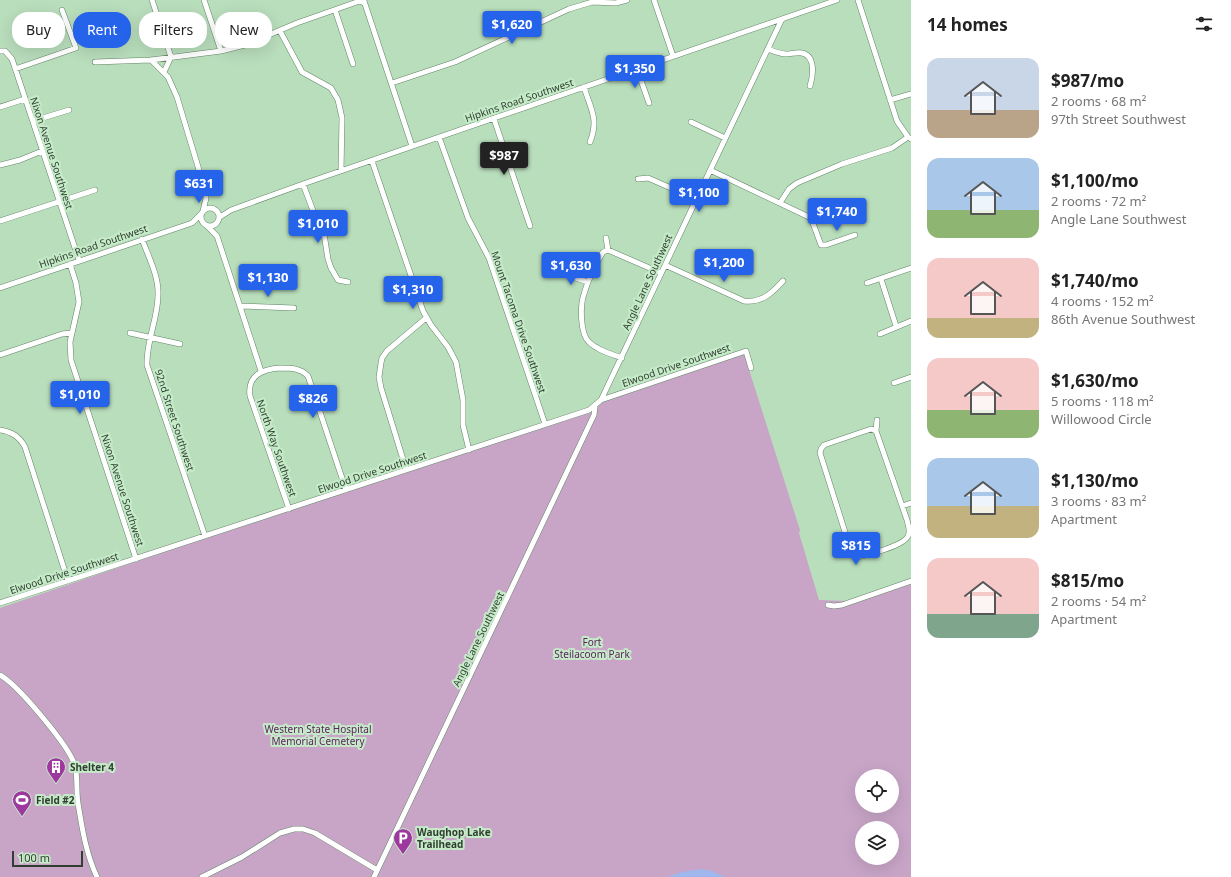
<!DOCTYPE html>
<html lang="en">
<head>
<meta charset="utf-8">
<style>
	:root { --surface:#fff; --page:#f2f2f2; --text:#222; --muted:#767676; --accent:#2563eb }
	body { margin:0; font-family:"Noto Sans",sans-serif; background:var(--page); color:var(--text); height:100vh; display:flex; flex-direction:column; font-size:15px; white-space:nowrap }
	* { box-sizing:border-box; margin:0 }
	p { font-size:13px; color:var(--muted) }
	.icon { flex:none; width:22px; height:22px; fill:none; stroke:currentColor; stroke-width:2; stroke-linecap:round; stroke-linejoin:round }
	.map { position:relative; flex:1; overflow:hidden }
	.drawer { display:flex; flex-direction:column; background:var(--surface); width:320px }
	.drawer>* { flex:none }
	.hud { position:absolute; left:12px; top:12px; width:380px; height:36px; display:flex; gap:8px }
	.tools { position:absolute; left:855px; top:769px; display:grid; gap:8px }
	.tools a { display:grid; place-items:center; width:44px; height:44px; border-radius:50%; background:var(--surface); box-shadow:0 4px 16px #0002; font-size:20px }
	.scale { position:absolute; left:12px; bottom:10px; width:71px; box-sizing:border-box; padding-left:4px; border:2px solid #303f31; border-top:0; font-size:11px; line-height:14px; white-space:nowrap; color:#303f31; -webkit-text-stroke:3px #c6ebc9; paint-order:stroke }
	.price { position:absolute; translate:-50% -34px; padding:0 9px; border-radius:4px; background:var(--accent); color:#fff; font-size:13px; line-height:26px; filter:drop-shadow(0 1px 2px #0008) }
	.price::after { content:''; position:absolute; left:50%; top:24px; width:12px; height:9px; margin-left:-6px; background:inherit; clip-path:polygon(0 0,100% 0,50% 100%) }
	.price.on { background:#222; color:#fff }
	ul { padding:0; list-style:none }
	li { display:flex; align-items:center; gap:12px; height:100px; padding:0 16px }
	li span { display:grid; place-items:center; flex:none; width:112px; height:80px; border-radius:12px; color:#555 }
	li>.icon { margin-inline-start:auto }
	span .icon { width:48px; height:48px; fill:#fffc; stroke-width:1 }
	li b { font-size:17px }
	h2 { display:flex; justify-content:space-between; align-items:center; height:48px; padding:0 16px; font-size:17px }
	.pill { padding:0 14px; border-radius:16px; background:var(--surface); box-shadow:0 4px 16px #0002; font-size:14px; line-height:36px }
	.pill.on { background:var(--accent); color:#fff }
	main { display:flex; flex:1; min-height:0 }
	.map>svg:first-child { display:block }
</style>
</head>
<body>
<main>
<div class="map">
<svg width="911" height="877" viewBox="0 0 911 877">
	<rect width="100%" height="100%" fill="#b9debc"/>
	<!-- green -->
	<path fill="#c8a5c7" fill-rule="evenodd" d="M744,354L800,530L799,533L819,600L851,601L911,581V877H0V608ZM862,776H892V806H862ZM862,828H892V858H862Z"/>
	<!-- water -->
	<path fill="#a0b7ee" d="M701,869L712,871L725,877H667L682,872Z"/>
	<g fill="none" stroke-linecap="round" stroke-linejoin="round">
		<defs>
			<path id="minor" d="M152,0L171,57L164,72
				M204,0L221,51
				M654,0L673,56
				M858,0L897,121L908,137L911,139
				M364,1L412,146
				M335,10L353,64
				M280,31L302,72L331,88L338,100L342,118L341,171
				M768,49C773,51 780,54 786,54C791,54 797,52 802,53C816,56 813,76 810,86
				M0,51H5L12,59L79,260
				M151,60L168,77L177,97L205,190L206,198L203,211
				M95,62L151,60L221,51L245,45L297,23L357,2L360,1L364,3
				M15,69L76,48L62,10
				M637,69L649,103
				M392,83L455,62L569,9L592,2L616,3L627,0
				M584,87C591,110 599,119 590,142
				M890,100L911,94
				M0,107L25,99
				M494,119L530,226
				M33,121L69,110
				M691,122L725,138
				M439,137L468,218L489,258L545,424
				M372,161L423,311L431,325L448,347L456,362L463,400V425L469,450
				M0,165L20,160L42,151
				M710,170L811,218L821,245H826L855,235
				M638,179L648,178L696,199
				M303,184L315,216L324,234L328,259L331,268L338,280L348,282
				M780,203L789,189L797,183L842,164L892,148L908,137
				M201 217a9 9 0 1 1 18 0a9 9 0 1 1-18 0Z
				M220,217L231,210L303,184L837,0
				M0,221L95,190
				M207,226L217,236L261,371
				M606,238L608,250
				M142,239C148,256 159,276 158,295C158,319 146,341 147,365L205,536
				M70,264L76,283L79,302L70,342L71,360L136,559
				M665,265L744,301C762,303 772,293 783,281
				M560,273L588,282
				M881,279L896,326
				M867,283L911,268
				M0,288L192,223L201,214
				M240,306L294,308
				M130,333L180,344
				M880,334L911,321
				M0,355L62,334L71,333
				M622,358C611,354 597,350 589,342C580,334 580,305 584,294C588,280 595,265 603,252L608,250L661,273
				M894,383L911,377
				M601,400L782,19
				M0,430C12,432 19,436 25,447L68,581
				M876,431L871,429L824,445L821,449L820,453L851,551L856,557C866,556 905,545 908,536C911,531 908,525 907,520L876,431L877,420
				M406,469L381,388L379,377L381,363L382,358L387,351L426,318
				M902,506L911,503
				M289,509L250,396C247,375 263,369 280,368C291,368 300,368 308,376L346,490
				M0,603L589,410L601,400L746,351L751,368
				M828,605L834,606L842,605L911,581
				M0,675C18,685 70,747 75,766C78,778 76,791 78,803C82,828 86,854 97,877
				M202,877L242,857L280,833L294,829H303L315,833L377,870
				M374,877L594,415L595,407"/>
		</defs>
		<!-- minor casing -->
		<use href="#minor" stroke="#638566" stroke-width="6"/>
		<!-- minor -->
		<use href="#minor" stroke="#fff" stroke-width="5"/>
	</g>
	<!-- icons -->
	<defs>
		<symbol id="building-pin" viewBox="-11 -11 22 30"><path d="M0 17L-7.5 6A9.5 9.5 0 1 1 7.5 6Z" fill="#9c389e" stroke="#c6ebc9"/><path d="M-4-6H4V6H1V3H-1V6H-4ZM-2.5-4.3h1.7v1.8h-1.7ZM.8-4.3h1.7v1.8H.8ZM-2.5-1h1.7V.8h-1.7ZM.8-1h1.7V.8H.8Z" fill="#fff"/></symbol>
		<symbol id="stadium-pin" viewBox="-11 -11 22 30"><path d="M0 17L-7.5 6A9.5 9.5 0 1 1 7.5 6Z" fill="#9c389e" stroke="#c6ebc9"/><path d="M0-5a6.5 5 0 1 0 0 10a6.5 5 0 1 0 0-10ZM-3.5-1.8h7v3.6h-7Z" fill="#fff"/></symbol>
		<symbol id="parking-pin" viewBox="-11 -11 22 30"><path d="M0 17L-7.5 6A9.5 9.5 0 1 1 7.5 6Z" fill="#9c389e" stroke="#c6ebc9"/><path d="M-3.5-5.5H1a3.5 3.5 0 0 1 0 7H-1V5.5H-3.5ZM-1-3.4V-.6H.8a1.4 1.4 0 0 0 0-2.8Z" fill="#fff"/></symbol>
	</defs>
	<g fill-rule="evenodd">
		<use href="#building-pin" x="45" y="756" width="22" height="30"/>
		<use href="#stadium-pin" x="11" y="789" width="22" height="30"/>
		<use href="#parking-pin" x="392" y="827" width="22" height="30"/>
	</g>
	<g text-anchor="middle" stroke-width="4" stroke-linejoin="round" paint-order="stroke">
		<!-- street labels -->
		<g font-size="10" fill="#303f31" stroke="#c6ebc9">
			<text transform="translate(519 100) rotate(-19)" y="4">Hipkins Road Southwest</text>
			<text transform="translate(52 153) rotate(72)" y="4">Nixon Avenue Southwest</text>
			<text transform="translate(93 246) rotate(-19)" y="4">Hipkins Road Southwest</text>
			<text transform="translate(647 282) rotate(-65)" y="4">Angle Lane Southwest</text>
			<text transform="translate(519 322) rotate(71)" y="4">Mount Tacoma Drive Southwest</text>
			<text transform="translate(676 365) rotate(-19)" y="4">Elwood Drive Southwest</text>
			<text transform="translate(175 420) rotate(72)" y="4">92nd Street Southwest</text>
			<text transform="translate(277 448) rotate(71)" y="4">North Way Southwest</text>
			<text transform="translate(372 472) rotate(-18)" y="4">Elwood Drive Southwest</text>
			<text transform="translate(123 490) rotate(72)" y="4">Nixon Avenue Southwest</text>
			<text transform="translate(64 573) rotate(-18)" y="4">Elwood Drive Southwest</text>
			<text transform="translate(478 639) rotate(-64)" y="4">Angle Lane Southwest</text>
		</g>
		<!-- park labels -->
		<g font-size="10" fill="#5b235c" stroke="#c6ebc9">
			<text x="592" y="646">Fort<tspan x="592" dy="12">Steilacoom Park</tspan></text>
			<text x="318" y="733">Western State Hospital<tspan x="318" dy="12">Memorial Cemetery</tspan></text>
		</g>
		<!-- poi labels -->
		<g font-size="10" font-weight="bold" fill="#303f31" stroke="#c6ebc9" text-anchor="start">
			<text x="70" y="771">Shelter 4</text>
			<text x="36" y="804">Field #2</text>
			<text x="417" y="836">Waughop Lake<tspan x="417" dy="12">Trailhead</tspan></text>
		</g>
	</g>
</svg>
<div class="tools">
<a><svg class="icon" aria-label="locate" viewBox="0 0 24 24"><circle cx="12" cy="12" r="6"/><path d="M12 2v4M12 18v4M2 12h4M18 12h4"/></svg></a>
<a><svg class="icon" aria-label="layers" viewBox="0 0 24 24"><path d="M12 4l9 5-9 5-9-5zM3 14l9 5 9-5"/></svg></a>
</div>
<div class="scale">100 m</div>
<b class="price" style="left:512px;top:45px">$1,620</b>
<b class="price" style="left:635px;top:89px">$1,350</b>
<b class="price on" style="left:504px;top:176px">$987</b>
<b class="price" style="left:199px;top:204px">$631</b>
<b class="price" style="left:699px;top:213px">$1,100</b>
<b class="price" style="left:837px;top:232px">$1,740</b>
<b class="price" style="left:318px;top:244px">$1,010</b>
<b class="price" style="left:724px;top:283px">$1,200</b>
<b class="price" style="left:571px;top:286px">$1,630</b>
<b class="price" style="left:268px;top:298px">$1,130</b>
<b class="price" style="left:413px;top:310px">$1,310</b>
<b class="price" style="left:80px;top:415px">$1,010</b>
<b class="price" style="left:313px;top:419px">$826</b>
<b class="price" style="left:856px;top:566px">$815</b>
<div class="hud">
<a class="pill">Buy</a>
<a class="pill on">Rent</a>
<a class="pill">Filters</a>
<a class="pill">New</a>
</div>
</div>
<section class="drawer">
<h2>14 homes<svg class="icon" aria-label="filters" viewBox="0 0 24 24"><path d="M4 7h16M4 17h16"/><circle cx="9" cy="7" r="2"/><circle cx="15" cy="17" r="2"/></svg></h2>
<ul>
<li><span style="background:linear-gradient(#c9d6e8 65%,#b9a48a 0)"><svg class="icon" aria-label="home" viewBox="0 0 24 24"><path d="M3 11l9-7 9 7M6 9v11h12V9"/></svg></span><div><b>$987/mo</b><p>2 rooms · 68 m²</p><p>97th Street Southwest</p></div></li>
<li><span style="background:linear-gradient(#a9c7e8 65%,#8fb573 0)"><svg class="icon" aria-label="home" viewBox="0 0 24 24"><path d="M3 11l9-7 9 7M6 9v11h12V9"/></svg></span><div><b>$1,100/mo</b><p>2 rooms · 72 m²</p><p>Angle Lane Southwest</p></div></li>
<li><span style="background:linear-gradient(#f6c9c9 75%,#c2b280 0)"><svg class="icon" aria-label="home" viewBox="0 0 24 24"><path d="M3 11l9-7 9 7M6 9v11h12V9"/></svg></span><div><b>$1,740/mo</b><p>4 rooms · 152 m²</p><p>86th Avenue Southwest</p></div></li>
<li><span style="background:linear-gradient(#f6c9c9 65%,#8fb573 0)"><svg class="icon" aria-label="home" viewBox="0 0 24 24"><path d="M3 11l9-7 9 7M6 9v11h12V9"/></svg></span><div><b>$1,630/mo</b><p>5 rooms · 118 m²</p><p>Willowood Circle</p></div></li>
<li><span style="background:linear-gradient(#a9c7e8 60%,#c2b280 0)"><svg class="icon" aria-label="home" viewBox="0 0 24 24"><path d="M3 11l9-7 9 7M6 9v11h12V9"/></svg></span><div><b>$1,130/mo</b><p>3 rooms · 83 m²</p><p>Apartment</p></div></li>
<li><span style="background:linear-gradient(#f6c9c9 70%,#7fa58c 0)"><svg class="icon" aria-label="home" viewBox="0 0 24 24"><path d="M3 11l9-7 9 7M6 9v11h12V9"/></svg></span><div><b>$815/mo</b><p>2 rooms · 54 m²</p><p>Apartment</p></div></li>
</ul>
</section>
</main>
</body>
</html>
